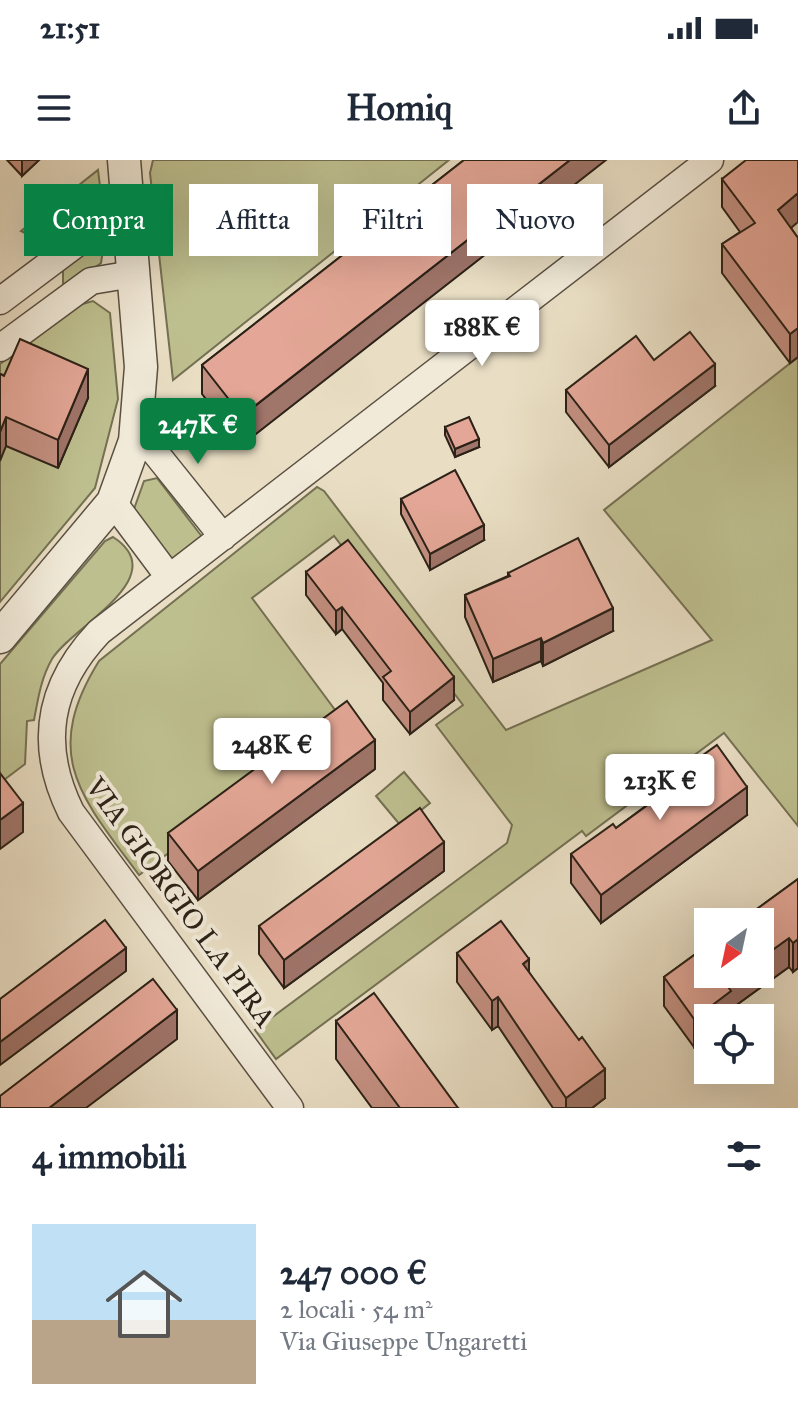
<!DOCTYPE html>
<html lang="it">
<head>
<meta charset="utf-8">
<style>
	:root { --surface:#fff; --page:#f6f6f7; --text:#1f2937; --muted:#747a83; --line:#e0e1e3; --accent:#0b8043 }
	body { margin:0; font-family:"IM FELL Great Primer",serif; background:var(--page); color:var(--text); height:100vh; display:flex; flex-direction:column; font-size:30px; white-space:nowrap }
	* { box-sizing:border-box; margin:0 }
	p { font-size:26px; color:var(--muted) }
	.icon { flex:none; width:44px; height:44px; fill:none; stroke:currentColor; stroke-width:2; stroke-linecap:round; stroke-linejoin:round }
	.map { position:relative; height:948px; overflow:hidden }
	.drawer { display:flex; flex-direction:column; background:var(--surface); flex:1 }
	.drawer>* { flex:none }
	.guide { position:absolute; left:24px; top:24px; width:750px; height:72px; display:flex; gap:16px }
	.needle { width:52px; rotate:213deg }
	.buttons { position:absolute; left:694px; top:748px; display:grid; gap:16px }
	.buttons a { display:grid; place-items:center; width:80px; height:80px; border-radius:0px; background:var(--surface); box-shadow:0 8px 32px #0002; font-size:40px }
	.price { position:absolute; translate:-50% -68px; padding:0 18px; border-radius:8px; background:#fff; color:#222; font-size:26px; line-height:52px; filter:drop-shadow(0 2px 4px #0008) }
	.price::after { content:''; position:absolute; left:50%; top:48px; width:24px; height:18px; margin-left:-12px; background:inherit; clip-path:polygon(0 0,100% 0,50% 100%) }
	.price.current { background:var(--accent); color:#fff }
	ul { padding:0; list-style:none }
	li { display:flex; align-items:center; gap:24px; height:200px; padding:0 32px }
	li+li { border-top:2px solid var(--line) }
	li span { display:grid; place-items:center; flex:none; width:224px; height:160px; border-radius:0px; color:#555 }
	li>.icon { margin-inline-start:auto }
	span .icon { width:96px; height:96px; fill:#fffc; stroke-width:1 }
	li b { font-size:34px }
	h2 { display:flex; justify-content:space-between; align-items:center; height:96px; padding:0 32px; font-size:34px }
	.pill { padding:0 28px; border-radius:0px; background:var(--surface); box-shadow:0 8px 32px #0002; font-size:28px; line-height:72px }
	.pill.current { background:var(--accent); color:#fff }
	.status { display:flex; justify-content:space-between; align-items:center; height:56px; padding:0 40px; background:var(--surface); direction:ltr }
	.status svg { height:22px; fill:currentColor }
	header { display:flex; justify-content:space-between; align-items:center; height:104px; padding:0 32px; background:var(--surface); font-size:36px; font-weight:700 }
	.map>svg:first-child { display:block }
</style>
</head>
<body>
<div class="status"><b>21:51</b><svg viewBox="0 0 49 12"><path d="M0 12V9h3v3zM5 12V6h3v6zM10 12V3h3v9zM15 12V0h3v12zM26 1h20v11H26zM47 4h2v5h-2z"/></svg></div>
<header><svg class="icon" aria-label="menu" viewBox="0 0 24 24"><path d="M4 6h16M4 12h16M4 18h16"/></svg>Homiq<svg class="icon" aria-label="share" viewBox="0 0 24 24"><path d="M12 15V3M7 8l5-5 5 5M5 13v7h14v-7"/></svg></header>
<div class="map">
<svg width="798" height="948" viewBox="0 0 798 948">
	<rect width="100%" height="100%" fill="#e9dec4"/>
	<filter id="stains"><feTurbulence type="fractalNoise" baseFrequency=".0025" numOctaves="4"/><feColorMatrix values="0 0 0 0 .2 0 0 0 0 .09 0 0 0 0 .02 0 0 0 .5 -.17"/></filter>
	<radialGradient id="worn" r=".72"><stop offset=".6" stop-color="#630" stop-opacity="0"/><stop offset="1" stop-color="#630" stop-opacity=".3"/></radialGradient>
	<!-- green -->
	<path fill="#bebf8f" stroke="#747053" stroke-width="2" d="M153,0H449L173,220L150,13Z
		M98,10L102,42L98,48L53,87L21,71Z
		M96,84L103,90L101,103L63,132V107Z
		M93,141L110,153L118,239L95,328L0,442V204L79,145Z
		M798,197V666L724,573L586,676L582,671L276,899L255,870L507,683L512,665L436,565L463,545L334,376L252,438L344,562L139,715C82,638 40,596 99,501L317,327L324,331L506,570L712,480L604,350Z
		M157,318L203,378L174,402L134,349L144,321Z
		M113,377C175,417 72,466 52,499C41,518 38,539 34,560L27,561L25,604L0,623V504L105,381Z
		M404,612L430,643L401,666L376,636Z"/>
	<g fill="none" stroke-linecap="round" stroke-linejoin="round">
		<defs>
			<path id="minor" d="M0,141L84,78L129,68
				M0,188L91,121L133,114
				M135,281L154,291L223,377
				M113,342L169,417
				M290,948L71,652C38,585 48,526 99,472L710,0"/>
			<path id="tertiary" d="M0,477L113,342L135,281L141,207L124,0"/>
		</defs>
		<!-- minor casing -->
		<use href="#minor" stroke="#5a5042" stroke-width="29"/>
		<!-- tertiary casing -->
		<use href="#tertiary" stroke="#5a5042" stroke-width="35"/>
		<!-- minor -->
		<use href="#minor" stroke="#f1ead9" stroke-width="26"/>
		<!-- tertiary -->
		<use href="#tertiary" stroke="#f1ead9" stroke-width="32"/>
	</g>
	<!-- wall -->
	<path fill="#c49082" stroke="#2b2117" stroke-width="2" d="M7,0H39L22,16Z
		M464,0L242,285L202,234V205Z
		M722,19L791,68L798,78V197L790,203L722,113V84L740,72L722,47Z
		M654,200L715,226L609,307L566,252V230Z
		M0,214L88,238L58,308L6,286Z
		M445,267L479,287L455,297L445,275Z
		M401,339L484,380L430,410L401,354Z
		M306,412L454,540L410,574L383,540V523L342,469L336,474L306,435Z
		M508,413L613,471L543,506L541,501L493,522L465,457V435L508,416Z
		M685,608L747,655L601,763L571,723V694L616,668L685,617Z
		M375,609L198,740L168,701V673Z
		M444,711L284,828L259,794V766Z
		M798,719V808L793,812L789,807L731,849V858L694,887L664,846V817Z
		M457,793L529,812L605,938L592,948H553L498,866L492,870L457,822Z
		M336,861L458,948H372L336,899Z"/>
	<!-- shaded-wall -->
	<path fill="#a0756a" stroke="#2b2117" stroke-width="2" d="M22,0H39L22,16Z
		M570,0H606L242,285V256Z
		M798,33V62L778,79V50Z
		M798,168V197L790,203V174Z
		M715,204V226L609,307V285Z
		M88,209V238L58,308V280Z
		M6,257V286L0,301V272Z
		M479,279V287L455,297V289Z
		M484,365V380L430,410V394Z
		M342,447V469L336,474V451Z
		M613,448V471L543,506V483Z
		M541,478V501L493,522V499Z
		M454,517V540L410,574V552Z
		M375,580V609L198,740V711Z
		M747,627V655L601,763V735Z
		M23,643V672L0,689V660Z
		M444,682V711L284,828V800Z
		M789,778V807L731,849V858H708V877L694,887V859L726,824L740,814H760V799Z
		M798,779V808L793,812V783Z
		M126,788V811L0,905V882Z
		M529,799V828L523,804Z
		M498,837V866L492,870V841Z
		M177,850V879L86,948H49Z
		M605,909V938L592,948H566V938Z"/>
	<!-- building -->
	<path fill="#e4a797" stroke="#2b2117" stroke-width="2" d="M464,0H570L242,256L202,205Z
		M746,0H798V33L778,50L798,78V168L790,174L722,84L755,63L722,19Z
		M690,172L715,204L609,285L566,230L636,176L654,200Z
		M20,179L88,209L58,280L6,257L0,272V214L4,216Z
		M469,257L479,279L455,289L445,267Z
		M455,310L484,365L430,394L401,339Z
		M578,378L613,448L543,483L541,478L493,499L465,435L510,416L508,413Z
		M348,380L454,517L410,552L383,517L391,511L342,447L336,451L306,412Z
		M347,541L375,580L198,711L168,673Z
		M717,585L747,627L601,735L571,694L613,664L616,668L690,614L685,608Z
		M0,613L23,643L0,660Z
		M420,648L444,682L284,800L259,766Z
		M798,719V779L793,783L789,778L760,799V762H739Z
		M105,760L126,788L0,882V839Z
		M501,761L529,799L523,804L579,880L582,877L605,909L566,938L498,837L492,841L457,793Z
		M708,785V814H740L726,824L731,831L694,859L664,817Z
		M153,819L177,850L49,948H0V936Z
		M374,833L458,948H400L336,861Z"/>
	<g text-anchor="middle" stroke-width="8" stroke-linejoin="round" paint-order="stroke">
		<!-- street labels -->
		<g font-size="28" fill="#2b2117" stroke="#f1ead9">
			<text transform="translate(181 742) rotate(54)" y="10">VIA GIORGIO LA PIRA</text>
		</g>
	</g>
	<rect width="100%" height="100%" filter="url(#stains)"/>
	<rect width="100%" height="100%" fill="url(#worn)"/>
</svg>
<div class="buttons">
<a><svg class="needle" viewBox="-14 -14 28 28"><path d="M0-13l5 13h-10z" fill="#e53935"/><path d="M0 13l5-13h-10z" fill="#747a83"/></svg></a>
<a><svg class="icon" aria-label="locate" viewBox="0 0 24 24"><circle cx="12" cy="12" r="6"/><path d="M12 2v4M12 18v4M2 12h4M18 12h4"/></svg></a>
</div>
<b class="price" style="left:482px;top:208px">188K €</b>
<b class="price current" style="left:198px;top:306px">247K €</b>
<b class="price" style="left:272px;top:626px">248K €</b>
<b class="price" style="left:660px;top:662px">213K €</b>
<div class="guide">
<a class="pill current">Compra</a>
<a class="pill">Affitta</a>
<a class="pill">Filtri</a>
<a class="pill">Nuovo</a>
</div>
</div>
<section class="drawer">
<h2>4 immobili<svg class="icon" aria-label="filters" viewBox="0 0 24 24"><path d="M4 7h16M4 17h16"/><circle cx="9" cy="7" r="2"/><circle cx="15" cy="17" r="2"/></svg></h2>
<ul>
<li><span style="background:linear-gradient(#bfe0f5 60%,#b9a48a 0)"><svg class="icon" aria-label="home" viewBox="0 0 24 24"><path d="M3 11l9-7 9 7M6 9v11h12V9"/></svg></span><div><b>247 000 €</b><p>2 locali · 54 m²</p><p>Via Giuseppe Ungaretti</p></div></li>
</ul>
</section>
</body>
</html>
